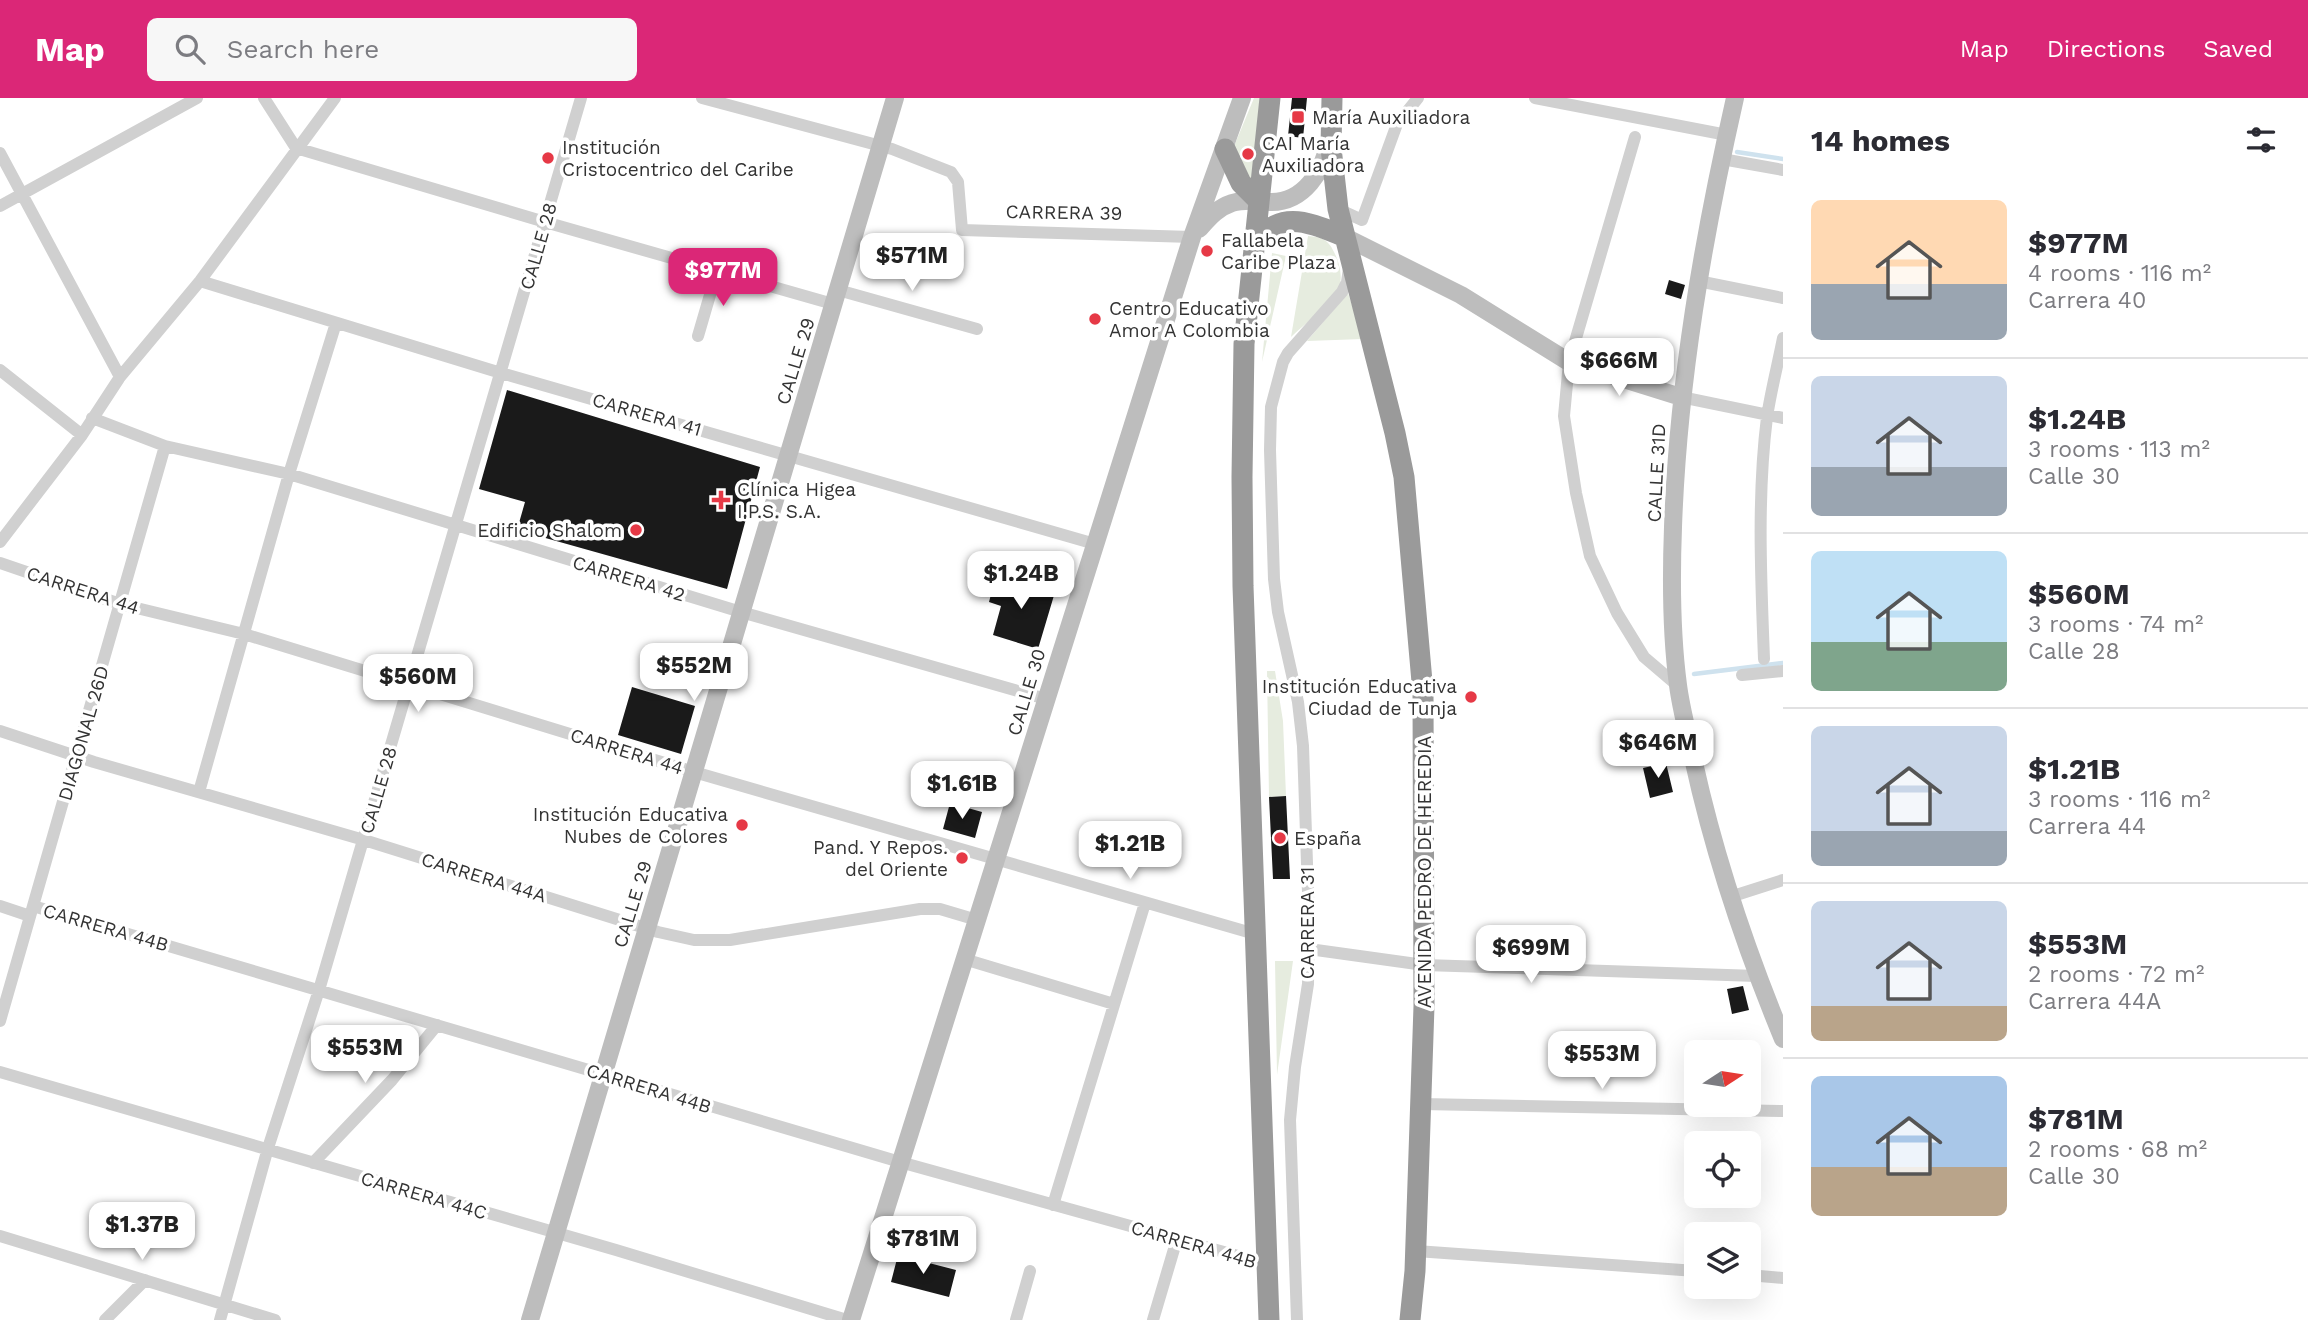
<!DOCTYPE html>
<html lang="en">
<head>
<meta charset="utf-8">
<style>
	:root { --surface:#fff; --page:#f7f7f7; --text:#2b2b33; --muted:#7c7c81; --line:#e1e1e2; --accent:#db2777 }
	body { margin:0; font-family:"Work Sans",sans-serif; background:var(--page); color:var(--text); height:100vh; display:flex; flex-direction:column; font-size:26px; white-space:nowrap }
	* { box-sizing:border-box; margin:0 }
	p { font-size:23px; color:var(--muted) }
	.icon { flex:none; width:38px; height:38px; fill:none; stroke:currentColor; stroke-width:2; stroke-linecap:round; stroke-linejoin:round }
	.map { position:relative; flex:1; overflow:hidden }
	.side { display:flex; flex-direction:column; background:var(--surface); width:525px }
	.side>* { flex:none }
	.needle { width:46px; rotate:78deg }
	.fabs { position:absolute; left:1684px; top:942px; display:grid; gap:14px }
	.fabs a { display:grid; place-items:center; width:77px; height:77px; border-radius:10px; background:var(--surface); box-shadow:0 7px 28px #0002; font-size:35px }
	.price { position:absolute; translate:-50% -60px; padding:0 16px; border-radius:14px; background:#fff; color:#222; font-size:23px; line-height:46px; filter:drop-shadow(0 2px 4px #0008) }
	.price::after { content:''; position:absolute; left:50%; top:42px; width:21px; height:16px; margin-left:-10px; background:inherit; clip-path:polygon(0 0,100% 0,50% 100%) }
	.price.selected { background:var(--accent); color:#fff }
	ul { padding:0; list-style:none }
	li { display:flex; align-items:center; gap:21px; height:175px; padding:0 28px }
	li+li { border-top:2px solid var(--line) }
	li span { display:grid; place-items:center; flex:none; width:196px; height:140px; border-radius:10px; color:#555 }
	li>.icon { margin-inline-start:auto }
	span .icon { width:84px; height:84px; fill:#fffc; stroke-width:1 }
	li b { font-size:30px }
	h2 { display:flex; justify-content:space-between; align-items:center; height:84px; padding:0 28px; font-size:30px }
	header { display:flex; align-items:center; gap:42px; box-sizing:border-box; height:98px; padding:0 35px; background:var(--accent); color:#fff }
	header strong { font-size:33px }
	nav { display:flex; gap:38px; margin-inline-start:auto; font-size:24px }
	.search { width:490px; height:63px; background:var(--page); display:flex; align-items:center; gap:18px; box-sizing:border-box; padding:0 24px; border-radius:10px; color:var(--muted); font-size:26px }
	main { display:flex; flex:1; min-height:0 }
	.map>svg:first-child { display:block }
</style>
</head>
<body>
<header>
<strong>Map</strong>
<div class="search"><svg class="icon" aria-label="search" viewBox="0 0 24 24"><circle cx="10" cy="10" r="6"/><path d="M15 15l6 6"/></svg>Search here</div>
<nav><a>Map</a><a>Directions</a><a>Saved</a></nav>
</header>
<main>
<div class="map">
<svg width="1783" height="1222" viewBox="0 0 1783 1222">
	<rect width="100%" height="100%" fill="#fff"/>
	<!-- green -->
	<path fill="#e6ecdf" d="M1254,0H1263L1253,83L1230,58Z
		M1308,138C1321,139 1328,141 1334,154C1339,163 1344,181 1338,191C1330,207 1305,226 1291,239Z
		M1272,155L1286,158L1262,264Z
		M1348,195L1363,241L1307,243Z
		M1267,573H1275L1283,623L1286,698L1269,699Z
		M1275,863H1293L1277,977Z"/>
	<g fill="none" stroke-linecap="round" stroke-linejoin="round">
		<!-- stream -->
		<path stroke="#cfe2ee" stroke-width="4.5" d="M1737,54L1783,61
			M1694,576L1783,565"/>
	</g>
	<!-- building -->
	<path fill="#1a1a1a" d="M1292,0H1307L1303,40L1288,38Z
		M1669,182L1685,187L1681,201L1665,196Z
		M507,292L760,369L727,491L517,432L525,404L479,391Z
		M996,477L1055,494L1038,551L993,537L1001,508L989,504Z
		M632,589L695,608L681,656L618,637Z
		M1666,665L1673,694L1650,700L1643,670Z
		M1286,698L1290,781H1273L1269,699Z
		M950,705L982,714L975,740L943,731Z
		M1743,888L1749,912L1732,916L1727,891Z
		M898,1157L956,1172L949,1199L891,1184Z"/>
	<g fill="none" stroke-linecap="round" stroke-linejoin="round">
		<!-- street -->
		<path stroke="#d0d0d0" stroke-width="12" d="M264,0L296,50L545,124L833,206
			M702,0L892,51L951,74L958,84L962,132L1192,139
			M1535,0L1727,37
			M1635,39L1569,264L1564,318L1576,395L1590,458L1617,515L1644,559L1678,588
			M0,55L120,279
			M1722,61L1783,72
			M0,108L197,0
			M1338,111L1362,122L1397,26L1418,0
			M200,183L501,275L1095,446
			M1698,183L1783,200
			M838,192L977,231
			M698,238L717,173
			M0,272L82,337
			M1681,299L1783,320
			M92,320L165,348L289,376L741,514L1046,601
			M0,444L82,337L120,279L200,183L335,0
			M0,465L120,506L244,536L694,674L1255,836
			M1764,561C1761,480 1757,399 1767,319C1771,292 1778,266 1783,240
			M1742,577L1783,573
			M0,633L94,664L364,742L658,834L694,842H730L920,811H940L977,822
			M199,694L289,376L336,225
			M1730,799L1783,782
			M0,808L30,818
			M33,808L900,1064L1267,1166
			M1309,851L1424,867L1757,878
			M964,861L1114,906
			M0,923L165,348
			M0,974L616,1152L847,1222
			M1421,1006L1783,1013
			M313,1065L392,982L437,927
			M1053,1107L1145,805
			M0,1138L275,1222
			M1416,1153L1696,1173
			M1748,1177L1783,1180
			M105,1222L145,1182
			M220,1222L268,1050L319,892L581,0
			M1016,1222L1030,1173
			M1153,1222L1177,1141
			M1297,1222L1290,1022L1295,969L1308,886L1309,824L1303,648L1298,604L1278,514L1274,481L1270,352L1271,309L1283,264L1288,255L1342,194L1347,184L1349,170"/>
		<!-- secondary -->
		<path stroke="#bdbdbd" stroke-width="18" d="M1735,0C1703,141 1678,284 1673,429C1671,482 1671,534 1678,587C1681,611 1688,636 1693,660C1714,757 1745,849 1783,941
			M1199,131C1209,120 1217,110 1232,105C1245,101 1257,103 1270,104C1304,105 1324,72 1329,43
			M1343,138L1461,197L1569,264L1681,299
			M530,1222L895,0
			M851,1222L1192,139L1242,0"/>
		<!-- highway -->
		<path stroke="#9a9a9a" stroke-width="21" d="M1332,0L1331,50L1338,111L1395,335L1404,379L1423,595L1424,908L1415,1173L1410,1222
			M1225,51L1241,85L1259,103
			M1254,146C1280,110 1310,125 1343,138
			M1269,1222L1243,488L1242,379L1244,246L1270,0"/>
	</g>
	<!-- markers -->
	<g fill="#e63946" stroke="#fff" stroke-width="2.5">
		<rect x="1291" y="12" width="14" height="14" rx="3.5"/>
		<circle cx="1248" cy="56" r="7"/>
		<circle cx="548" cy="60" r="7"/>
		<circle cx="1207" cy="153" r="7"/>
		<circle cx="1095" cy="221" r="7"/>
		<path d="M717.5 391.5h7v7h7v7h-7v7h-7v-7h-7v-7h7z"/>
		<circle cx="636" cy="432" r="7"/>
		<circle cx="1471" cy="599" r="7"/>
		<circle cx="742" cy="727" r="7"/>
		<circle cx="1280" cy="740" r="7"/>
		<circle cx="962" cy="760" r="7"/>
	</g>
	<g text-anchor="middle" stroke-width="7" stroke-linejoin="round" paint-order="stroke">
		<!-- poi labels -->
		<g font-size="19" fill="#333" stroke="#fff" text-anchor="start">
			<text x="1312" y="26">María Auxiliadora</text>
			<text x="1262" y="52">CAI María<tspan x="1262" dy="22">Auxiliadora</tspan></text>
			<text x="562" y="56">Institución<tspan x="562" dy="22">Cristocentrico del Caribe</tspan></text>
			<text x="1221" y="149">Fallabela<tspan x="1221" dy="22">Caribe Plaza</tspan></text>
			<text x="1109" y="217">Centro Educativo<tspan x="1109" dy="22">Amor A Colombia</tspan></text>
			<text x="737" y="398">Clínica Higea<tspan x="737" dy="22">I.P.S. S.A.</tspan></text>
			<text x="622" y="439" text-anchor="end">Edificio Shalom</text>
			<text x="1457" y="595" text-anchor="end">Institución Educativa<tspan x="1457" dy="22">Ciudad de Tunja</tspan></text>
			<text x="728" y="723" text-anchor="end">Institución Educativa<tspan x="728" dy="22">Nubes de Colores</tspan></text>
			<text x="1294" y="747">España</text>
			<text x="948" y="756" text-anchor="end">Pand. Y Repos.<tspan x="948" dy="22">del Oriente</tspan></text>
		</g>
		<!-- street labels -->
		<g font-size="19" fill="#333" stroke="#fff">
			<text transform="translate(1064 114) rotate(1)" y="7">CARRERA 39</text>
			<text transform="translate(538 148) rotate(-74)" y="7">CALLE 28</text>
			<text transform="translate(795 263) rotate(-73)" y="7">CALLE 29</text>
			<text transform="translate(647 316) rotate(16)" y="7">CARRERA 41</text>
			<text transform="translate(1656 375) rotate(-87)" y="7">CALLE 31D</text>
			<text transform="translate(629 480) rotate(17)" y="7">CARRERA 42</text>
			<text transform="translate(83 492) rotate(18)" y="7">CARRERA 44</text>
			<text transform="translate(1026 594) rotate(-73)" y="7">CALLE 30</text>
			<text transform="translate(83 635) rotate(-74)" y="7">DIAGONAL 26D</text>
			<text transform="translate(627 653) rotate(17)" y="7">CARRERA 44</text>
			<text transform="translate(378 692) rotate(-74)" y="7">CALLE 28</text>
			<text transform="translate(1424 774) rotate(-90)" y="7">AVENIDA PEDRO DE HEREDIA</text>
			<text transform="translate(484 779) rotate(17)" y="7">CARRERA 44A</text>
			<text transform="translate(632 806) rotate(-73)" y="7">CALLE 29</text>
			<text transform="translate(1307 825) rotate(-90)" y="7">CARRERA 31</text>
			<text transform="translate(106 829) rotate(16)" y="7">CARRERA 44B</text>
			<text transform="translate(649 990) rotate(17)" y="7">CARRERA 44B</text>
			<text transform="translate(424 1097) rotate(16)" y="7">CARRERA 44C</text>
			<text transform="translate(1194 1146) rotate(16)" y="7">CARRERA 44B</text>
		</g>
	</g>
</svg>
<div class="fabs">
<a><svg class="needle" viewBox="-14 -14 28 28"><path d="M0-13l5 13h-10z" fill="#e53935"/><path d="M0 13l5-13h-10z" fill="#7c7c81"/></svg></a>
<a><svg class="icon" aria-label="locate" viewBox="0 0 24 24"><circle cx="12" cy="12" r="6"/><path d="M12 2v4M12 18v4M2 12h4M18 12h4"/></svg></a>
<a><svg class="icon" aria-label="layers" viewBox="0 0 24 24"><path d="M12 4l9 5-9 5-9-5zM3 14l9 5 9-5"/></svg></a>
</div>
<b class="price" style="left:912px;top:195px">$571M</b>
<b class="price selected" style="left:723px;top:210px">$977M</b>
<b class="price" style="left:1619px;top:300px">$666M</b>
<b class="price" style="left:1021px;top:513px">$1.24B</b>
<b class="price" style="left:694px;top:605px">$552M</b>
<b class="price" style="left:418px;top:616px">$560M</b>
<b class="price" style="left:1658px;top:682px">$646M</b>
<b class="price" style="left:962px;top:723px">$1.61B</b>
<b class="price" style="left:1130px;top:783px">$1.21B</b>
<b class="price" style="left:1531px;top:887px">$699M</b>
<b class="price" style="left:365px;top:987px">$553M</b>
<b class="price" style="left:1602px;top:993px">$553M</b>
<b class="price" style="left:142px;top:1164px">$1.37B</b>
<b class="price" style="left:923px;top:1178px">$781M</b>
</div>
<section class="side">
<h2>14 homes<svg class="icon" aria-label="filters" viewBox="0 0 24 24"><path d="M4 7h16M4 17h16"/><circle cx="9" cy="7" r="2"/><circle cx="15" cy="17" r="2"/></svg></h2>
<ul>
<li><span style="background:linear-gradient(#ffd9b3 60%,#9aa5b1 0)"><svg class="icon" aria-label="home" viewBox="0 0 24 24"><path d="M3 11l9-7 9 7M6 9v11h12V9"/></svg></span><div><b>$977M</b><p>4 rooms · 116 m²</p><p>Carrera 40</p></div></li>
<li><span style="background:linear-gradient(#c9d6e8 65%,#9aa5b1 0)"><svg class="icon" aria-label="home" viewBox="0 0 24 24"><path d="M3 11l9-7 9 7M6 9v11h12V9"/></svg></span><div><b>$1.24B</b><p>3 rooms · 113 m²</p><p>Calle 30</p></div></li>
<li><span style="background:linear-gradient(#bfe0f5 65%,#7fa58c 0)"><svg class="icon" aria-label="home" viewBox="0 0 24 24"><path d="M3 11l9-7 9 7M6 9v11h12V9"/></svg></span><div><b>$560M</b><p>3 rooms · 74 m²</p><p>Calle 28</p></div></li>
<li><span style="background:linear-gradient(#c9d6e8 75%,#9aa5b1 0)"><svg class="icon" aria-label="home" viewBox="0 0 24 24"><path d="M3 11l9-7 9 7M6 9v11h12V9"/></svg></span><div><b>$1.21B</b><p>3 rooms · 116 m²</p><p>Carrera 44</p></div></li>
<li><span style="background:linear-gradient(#c9d6e8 75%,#b9a48a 0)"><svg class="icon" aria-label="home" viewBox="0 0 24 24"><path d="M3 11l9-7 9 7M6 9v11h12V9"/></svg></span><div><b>$553M</b><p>2 rooms · 72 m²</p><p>Carrera 44A</p></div></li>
<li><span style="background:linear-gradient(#a9c7e8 65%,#b9a48a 0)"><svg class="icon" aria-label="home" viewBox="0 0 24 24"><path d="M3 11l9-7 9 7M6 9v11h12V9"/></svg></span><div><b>$781M</b><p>2 rooms · 68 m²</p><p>Calle 30</p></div></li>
</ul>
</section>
</main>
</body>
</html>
